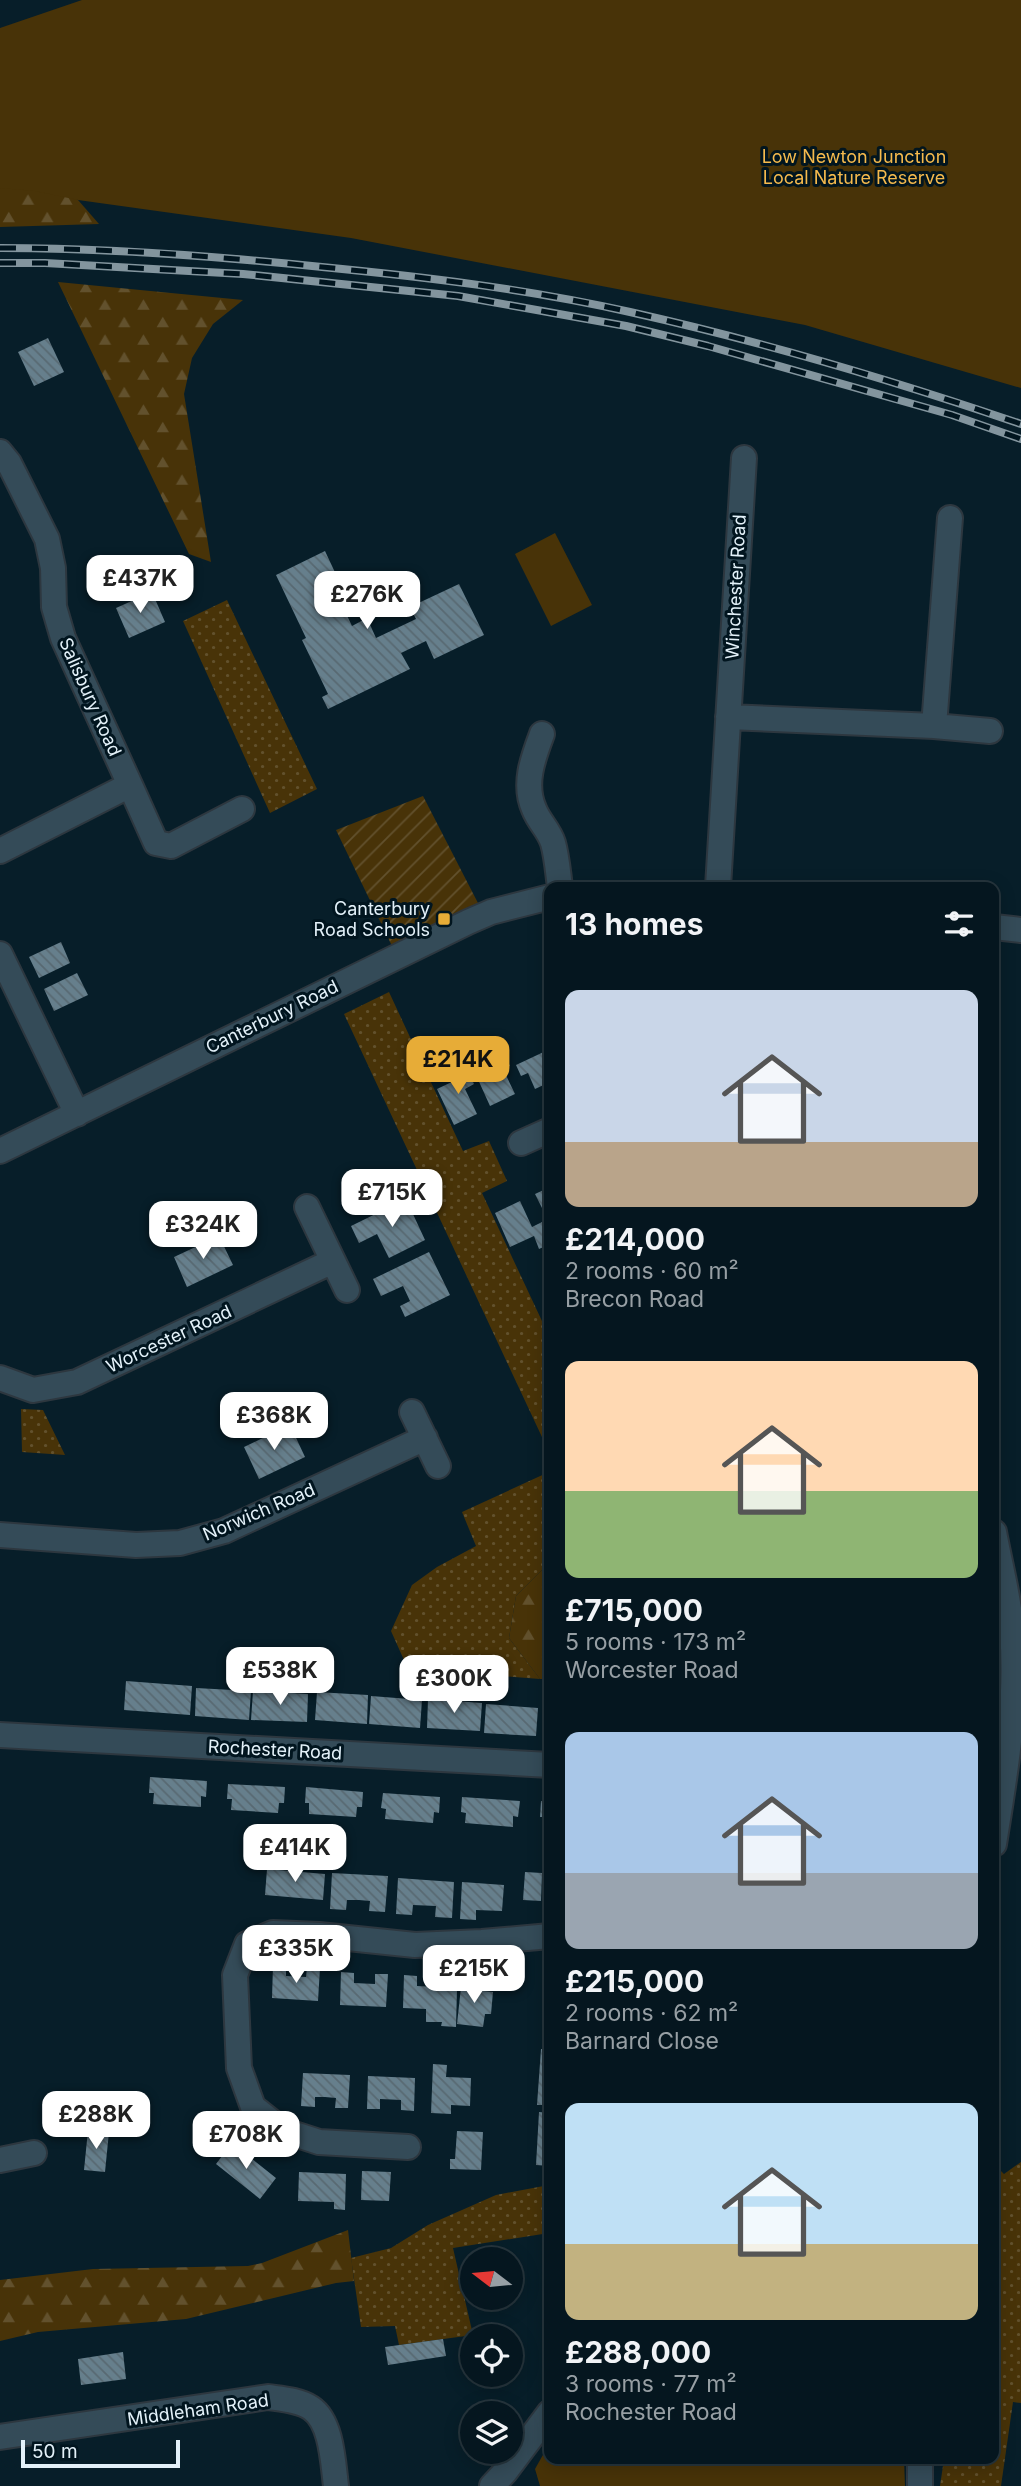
<!DOCTYPE html>
<html lang="en">
<head>
<meta charset="utf-8">
<style>
	:root { --surface:#05161f; --page:#0e1f28; --text:#f1f3f6; --muted:#979fa4; --line:#26353d; --accent:#e7ac37 }
	body { margin:0; font-family:Inter,sans-serif; background:var(--page); color:var(--text); height:100vh; display:flex; flex-direction:column; font-size:26px; white-space:nowrap }
	* { box-sizing:border-box; margin:0 }
	p { font-size:23px; color:var(--muted) }
	.icon { flex:none; width:38px; height:38px; fill:none; stroke:currentColor; stroke-width:2; stroke-linecap:round; stroke-linejoin:round }
	.map { position:relative; flex:1; overflow:hidden }
	.details { position:absolute; left:544px; top:882px; width:455px; height:1582px; display:flex; flex-direction:column; background:var(--surface); border-radius:14px; box-shadow:0 4px 18px #0003,0 0 0 2px var(--line) }
	.details>* { flex:none }
	.needle { width:46px; rotate:286deg }
	.fabs { position:absolute; left:460px; top:2247px; display:grid; gap:14px }
	.fabs a { display:grid; place-items:center; width:63px; height:63px; border-radius:50%; background:var(--surface); box-shadow:0 4px 18px #0003,0 0 0 2px var(--line); font-size:35px }
	.scale { position:absolute; left:21px; bottom:18px; width:159px; box-sizing:border-box; padding-left:7px; border:4px solid #e3f1f9; border-top:0; font-size:19px; line-height:24px; white-space:nowrap; color:#e3f1f9; -webkit-text-stroke:5px #01151f; paint-order:stroke }
	.price { position:absolute; translate:-50% -60px; padding:0 16px; border-radius:14px; background:#fff; color:#222; font-size:23px; line-height:46px; filter:drop-shadow(0 2px 4px #0008) }
	.price::after { content:''; position:absolute; left:50%; top:42px; width:21px; height:16px; margin-left:-10px; background:inherit; clip-path:polygon(0 0,100% 0,50% 100%) }
	.price.on { background:var(--accent); color:#111 }
	ul { padding:0; list-style:none }
	li { display:grid; align-content:center; gap:14px; height:371px; padding:0 21px }
	li span { display:grid; place-items:center; height:217px; border-radius:14px; color:#555 }
	li>.icon { margin-inline-start:auto }
	span .icon { width:126px; height:126px; fill:#fffc; stroke-width:1 }
	li b { font-size:30px }
	h2 { display:flex; justify-content:space-between; align-items:center; height:84px; padding:0 21px; font-size:30px }
	.map>svg:first-child { display:block }
</style>
</head>
<body>
<div class="map">
<svg width="1021" height="2486" viewBox="0 0 1021 2486">
	<defs>
		<pattern id="grass-dots" width="8" height="8" patternUnits="userSpaceOnUse" patternTransform="scale(1.75)"><rect width="8" height="8" fill="#483308"/><path d="M2 2h.1M6 6h.1" fill="none" stroke="#62512d" stroke-width="1.8" stroke-linecap="round"/></pattern>
		<pattern id="forest-firs" width="22" height="20" patternUnits="userSpaceOnUse" patternTransform="scale(1.75)"><rect width="22" height="20" fill="#483308"/><path d="M5 1l3.5 6h-7zM16 11l3.5 6h-7z" fill="#62512d"/></pattern>
		<pattern id="garden-furrows" width="10" height="10" patternUnits="userSpaceOnUse" patternTransform="scale(1.75)"><rect width="10" height="10" fill="#483308"/><path d="M-1 1l2-2M0 10L10 0M9 11l2-2" fill="none" stroke="#62512d"/></pattern>
		<pattern id="building-back-hatch" width="6" height="6" patternUnits="userSpaceOnUse" patternTransform="scale(1.75)"><rect width="6" height="6" fill="#667f8c"/><path d="M-1 5l2 2M0 0l6 6M5-1l2 2" fill="none" stroke="#586972"/></pattern>
	</defs>
	<rect width="100%" height="100%" fill="#071e29"/>
	<!-- grass -->
	<path fill="url(#grass-dots)" d="M227,600L317,789L270,813L183,621Z
		M389,992L463,1151L489,1141L507,1181L482,1193L549,1336V1452L344,1014Z
		M21,1409L43,1410L65,1455L22,1452Z
		M549,1472V1563L516,1596L509,1638L540,1679L408,1669L391,1631L412,1585L437,1567L476,1546L462,1512Z
		M1021,2162V2403L1013,2402L1001,2486H940L944,2459H994V2164L1004,2174Z
		M549,2185V2233L453,2248L473,2335L399,2345L395,2326L361,2327L351,2258L391,2248L428,2225L496,2195Z"/>
	<!-- forest -->
	<path fill="url(#forest-firs)" d="M0,168L40,177L78,200L99,224L0,227Z
		M58,282L243,300L213,324L192,358L184,394L211,562L189,554Z
		M549,1563V1679H540L509,1638L516,1596Z
		M348,2230L354,2281L336,2283L186,2319L38,2332L0,2341V2280L93,2269L248,2266L262,2263Z"/>
	<!-- park -->
	<path fill="#483308" d="M82,0H1021V388L805,325L351,238L78,200L35,191L0,188V28Z
		M555,533L592,605L551,626L515,554Z
		M549,2444L550,2459H904L905,2486H540L535,2469Z"/>
	<!-- garden -->
	<path fill="url(#garden-furrows)" d="M423,796L479,905L392,946L336,830Z"/>
	<!-- building -->
	<path fill="url(#building-back-hatch)" d="M48,338L64,372L34,386L18,352Z
		M325,551L347,598L340,601L352,626L367,618L376,638L416,619L410,607L459,584L484,635L434,659L426,641L401,653L410,669L328,709L322,697L328,694L302,640L306,638L276,575Z
		M152,592L165,622L129,638L116,608Z
		M61,942L70,963L39,978L29,957Z
		M77,973L88,995L54,1011L44,989Z
		M500,1046L510,1066L503,1069L515,1094L490,1106L471,1064L484,1058L487,1064L495,1061L491,1051Z
		M550,1049V1082L535,1089L528,1073L521,1076L516,1065Z
		M464,1062L474,1084L465,1089L477,1114L454,1125L437,1089L458,1079L453,1067Z
		M550,1187V1224L535,1194Z
		M406,1199L425,1240L389,1258L377,1234L359,1243L351,1226Z
		M520,1201L532,1227L542,1222L550,1244L539,1249L534,1236L510,1247L495,1213Z
		M219,1236L233,1265L187,1287L174,1257Z
		M429,1252L450,1295L405,1317L400,1306L410,1301L403,1286L381,1296L373,1279Z
		M290,1425L305,1457L259,1479L244,1447Z
		M126,1681L192,1686L190,1715L124,1710Z
		M196,1688L251,1691L249,1720L195,1716Z
		M253,1691L308,1694L307,1722L251,1720Z
		M317,1692L368,1695L367,1724L315,1720Z
		M371,1696L422,1700L420,1728L369,1724Z
		M428,1699L482,1703L480,1731L427,1728Z
		M486,1704L538,1708L536,1736L484,1733Z
		M150,1777L207,1781L206,1797L201,1796V1807L153,1804L154,1793H149Z
		M228,1784L285,1787L284,1803H279L278,1813L231,1810L232,1799H227Z
		M306,1787L363,1792L362,1807H357L356,1817L309,1814V1803H305Z
		M383,1793L440,1797L439,1813L434,1812L433,1823L385,1819L386,1809L381,1808Z
		M462,1797L520,1801L518,1817L513,1816V1827L465,1823L466,1813L461,1812Z
		M541,1801L550,1802V1828H544L545,1817H540Z
		M267,1869L325,1874L323,1900L265,1895Z
		M525,1872L542,1873L541,1901L523,1900Z
		M332,1873L388,1876L385,1912L369,1911L370,1901L359,1900H347L346,1910L330,1909Z
		M398,1878L454,1882L452,1918L435,1917L436,1906L413,1905L412,1915L396,1914Z
		M462,1882L504,1885L502,1911L476,1910V1920L460,1919Z
		M273,1965L286,1966V1976L306,1977L307,1967L320,1968L318,2001L272,1998Z
		M341,1972L354,1973V1983L375,1984V1974H388L386,2007L340,2005Z
		M404,1975L417,1976V1986L437,1987L438,1977H451V1989H457L456,2027L441,2026L442,2022H426V2009L403,2008Z
		M470,1979L483,1981L482,1991L493,1992L491,2014H485L483,2027L457,2024L461,1987H470Z
		M541,2049H550V2105H537Z
		M433,2064L447,2065L446,2077L471,2078L470,2106L451,2105V2114L431,2113Z
		M303,2073L350,2075L348,2108H335L336,2098L325,2097H315V2107L301,2106Z
		M368,2076L415,2078L414,2111L401,2110V2100L380,2099V2109H367Z
		M539,2112L550,2113V2166L536,2165Z
		M88,2130L109,2132L105,2172L84,2170Z
		M457,2131L483,2132L481,2170L450,2169V2159H455Z
		M232,2143L276,2178L260,2199L216,2164Z
		M362,2171L391,2172L389,2201L361,2200Z
		M299,2172L346,2174L345,2210L334,2209V2202L298,2201Z
		M443,2339L446,2356L388,2365L385,2347Z
		M123,2352L126,2379L81,2385L78,2359Z"/>
	<g fill="none" stroke-linecap="round" stroke-linejoin="round">
		<defs>
			<path id="minor" d="M0,452L9,463L47,539L53,568L54,607L63,638L130,785L0,851
				M728,717L934,726L950,518
				M934,726L990,731
				M542,734C533,758 523,784 534,809C539,822 549,830 553,843C557,857 558,873 560,887
				M130,785L156,843L171,846L242,809
				M718,887L744,458
				M994,927L1021,930
				M0,954L77,1114
				M521,1143L550,1130
				M0,1151L468,922L491,912L550,897
				M307,1207L347,1290
				M0,1378L33,1390L77,1382L333,1261
				M412,1412L438,1466
				M994,1532C1000,1565 1009,1598 1012,1632C1018,1703 1005,1774 994,1844
				M0,1535L136,1545L180,1543L224,1531L425,1438
				M0,1735L550,1765
				M408,2147L319,2142L282,2130L253,2107L239,2068L235,1975L247,1944L273,1933L319,1935L415,1945L482,1942L550,1936
				M0,2160L34,2153
				M0,2437L268,2397C282,2399 299,2400 311,2408C332,2422 333,2463 336,2486
				M920,2459V2486
				M492,2486L505,2472L550,2412"/>
		</defs>
		<!-- minor casing -->
		<use href="#minor" stroke="#2d373f" stroke-width="28"/>
		<!-- minor -->
		<use href="#minor" stroke="#344b58" stroke-width="24"/>
		<defs>
			<path id="rail" d="M0,248C107,248 215,256 322,267C425,277 528,289 630,312C760,341 895,381 1021,424
				M0,263H45L243,274L458,296L626,326L708,346L952,415L1021,439"/>
		</defs>
		<!-- rail casing -->
		<use href="#rail" stroke="#83959e" stroke-width="8"/>
		<!-- rail -->
		<use href="#rail" stroke="#01151f" stroke-width="5" stroke-dasharray="16" stroke-linecap="butt"/>
	</g>
	<!-- markers -->
	<rect fill="#e7ac37" stroke="#01151f" stroke-width="2.5" x="437" y="912" width="14" height="14" rx="3.5"/>
	<g text-anchor="middle" stroke-width="6" stroke-linejoin="round" paint-order="stroke">
		<!-- park labels -->
		<g font-size="18" fill="#f5ba4d" stroke="#01151f">
			<text x="854" y="163">Low Newton Junction<tspan x="854" dy="21">Local Nature Reserve</tspan></text>
		</g>
		<!-- street labels -->
		<g font-size="18" fill="#e3f1f9" stroke="#01151f">
			<text transform="translate(736 587) rotate(-87)" y="6">Winchester Road</text>
			<text transform="translate(90 697) rotate(66)" y="6">Salisbury Road</text>
			<text transform="translate(272 1017) rotate(-26)" y="6">Canterbury Road</text>
			<text transform="translate(169 1339) rotate(-25)" y="6">Worcester Road</text>
			<text transform="translate(259 1512) rotate(-23)" y="6">Norwich Road</text>
			<text transform="translate(275 1750) rotate(3)" y="6">Rochester Road</text>
			<text transform="translate(198 2410) rotate(-8)" y="6">Middleham Road</text>
		</g>
		<!-- poi labels -->
		<g font-size="18" fill="#e3f1f9" stroke="#01151f" text-anchor="end">
			<text x="430" y="915">Canterbury<tspan x="430" dy="21">Road Schools</tspan></text>
		</g>
	</g>
</svg>
<div class="fabs">
<a><svg class="needle" viewBox="-14 -14 28 28"><path d="M0-13l5 13h-10z" fill="#e53935"/><path d="M0 13l5-13h-10z" fill="#979fa4"/></svg></a>
<a><svg class="icon" aria-label="locate" viewBox="0 0 24 24"><circle cx="12" cy="12" r="6"/><path d="M12 2v4M12 18v4M2 12h4M18 12h4"/></svg></a>
<a><svg class="icon" aria-label="layers" viewBox="0 0 24 24"><path d="M12 4l9 5-9 5-9-5zM3 14l9 5 9-5"/></svg></a>
</div>
<div class="scale">50 m</div>
<b class="price" style="left:140px;top:615px">£437K</b>
<b class="price" style="left:367px;top:631px">£276K</b>
<b class="price on" style="left:458px;top:1096px">£214K</b>
<b class="price" style="left:392px;top:1229px">£715K</b>
<b class="price" style="left:203px;top:1261px">£324K</b>
<b class="price" style="left:274px;top:1452px">£368K</b>
<b class="price" style="left:280px;top:1707px">£538K</b>
<b class="price" style="left:454px;top:1715px">£300K</b>
<b class="price" style="left:295px;top:1884px">£414K</b>
<b class="price" style="left:296px;top:1985px">£335K</b>
<b class="price" style="left:474px;top:2005px">£215K</b>
<b class="price" style="left:96px;top:2151px">£288K</b>
<b class="price" style="left:246px;top:2171px">£708K</b>
<section class="details">
<h2>13 homes<svg class="icon" aria-label="filters" viewBox="0 0 24 24"><path d="M4 7h16M4 17h16"/><circle cx="9" cy="7" r="2"/><circle cx="15" cy="17" r="2"/></svg></h2>
<ul>
<li><span style="background:linear-gradient(#c9d6e8 70%,#b9a48a 0)"><svg class="icon" aria-label="home" viewBox="0 0 24 24"><path d="M3 11l9-7 9 7M6 9v11h12V9"/></svg></span><div><b>£214,000</b><p>2 rooms · 60 m²</p><p>Brecon Road</p></div></li>
<li><span style="background:linear-gradient(#ffd9b3 60%,#8fb573 0)"><svg class="icon" aria-label="home" viewBox="0 0 24 24"><path d="M3 11l9-7 9 7M6 9v11h12V9"/></svg></span><div><b>£715,000</b><p>5 rooms · 173 m²</p><p>Worcester Road</p></div></li>
<li><span style="background:linear-gradient(#a9c7e8 65%,#9aa5b1 0)"><svg class="icon" aria-label="home" viewBox="0 0 24 24"><path d="M3 11l9-7 9 7M6 9v11h12V9"/></svg></span><div><b>£215,000</b><p>2 rooms · 62 m²</p><p>Barnard Close</p></div></li>
<li><span style="background:linear-gradient(#bfe0f5 65%,#c2b280 0)"><svg class="icon" aria-label="home" viewBox="0 0 24 24"><path d="M3 11l9-7 9 7M6 9v11h12V9"/></svg></span><div><b>£288,000</b><p>3 rooms · 77 m²</p><p>Rochester Road</p></div></li>
</ul>
</section>
</div>
</body>
</html>
